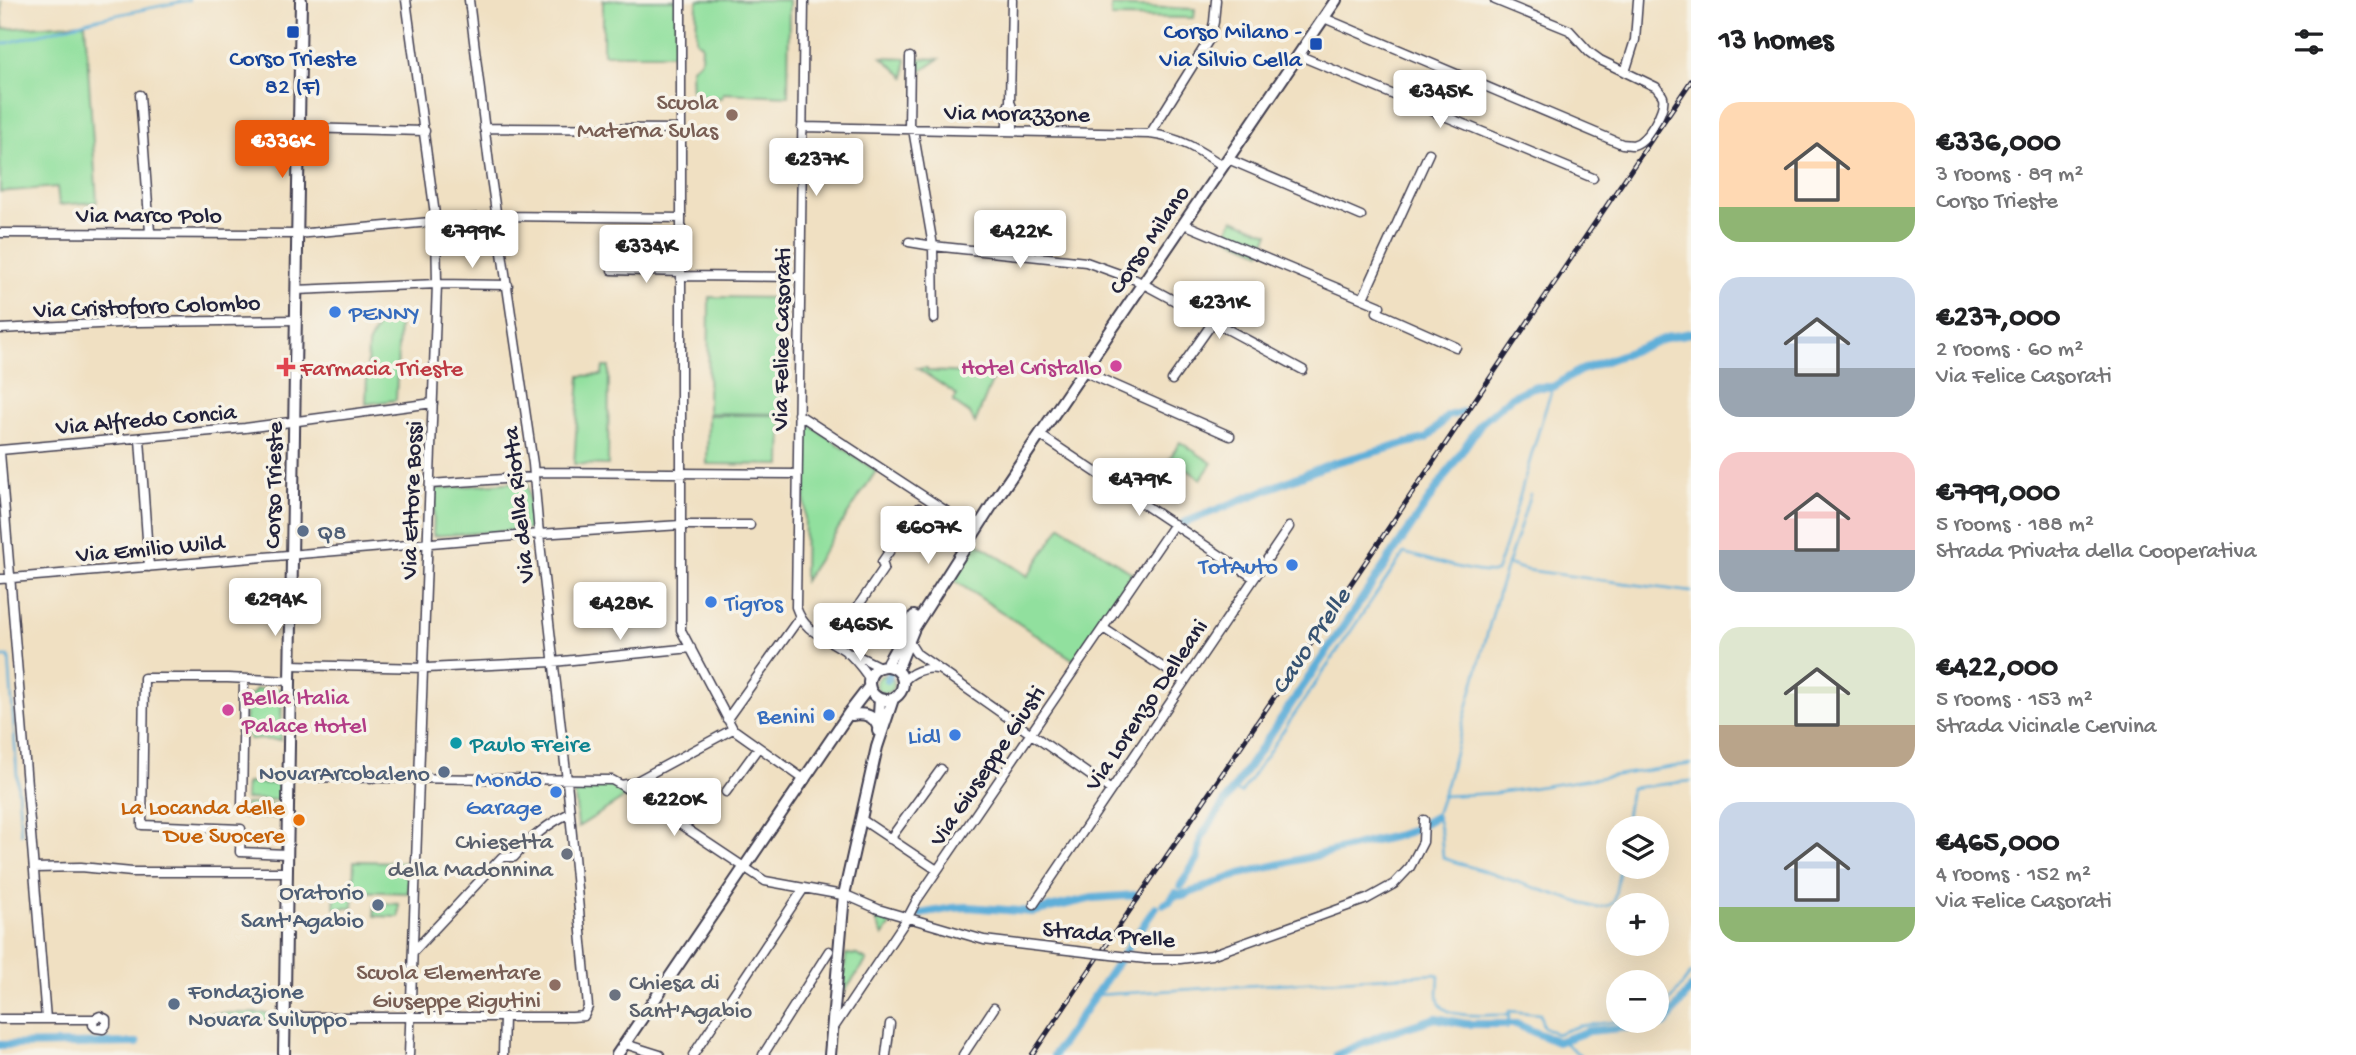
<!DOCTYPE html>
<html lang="en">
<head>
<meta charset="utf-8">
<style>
	:root { --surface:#fff; --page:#f6f6f6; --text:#202124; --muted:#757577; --accent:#ea580c }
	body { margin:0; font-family:"Gochi Hand",sans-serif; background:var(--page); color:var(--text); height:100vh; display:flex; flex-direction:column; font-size:26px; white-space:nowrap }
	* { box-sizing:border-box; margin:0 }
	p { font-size:23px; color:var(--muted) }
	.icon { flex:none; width:38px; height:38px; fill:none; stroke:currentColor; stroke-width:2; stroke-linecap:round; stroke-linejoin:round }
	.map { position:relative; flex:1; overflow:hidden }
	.sheet { display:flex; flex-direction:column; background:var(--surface); width:665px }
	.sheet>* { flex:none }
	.tools { position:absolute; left:1606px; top:816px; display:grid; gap:14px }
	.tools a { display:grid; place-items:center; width:63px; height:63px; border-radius:50%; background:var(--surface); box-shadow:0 7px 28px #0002; font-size:35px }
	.price { position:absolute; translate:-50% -60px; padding:0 16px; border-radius:7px; background:#fff; color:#222; font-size:23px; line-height:46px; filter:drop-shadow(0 2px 4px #0008) }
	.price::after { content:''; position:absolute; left:50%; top:42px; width:21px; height:16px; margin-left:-10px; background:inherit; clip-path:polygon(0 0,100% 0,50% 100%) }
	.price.active { background:var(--accent); color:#fff }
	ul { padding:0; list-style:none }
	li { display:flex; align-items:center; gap:21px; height:175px; padding:0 28px }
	li span { display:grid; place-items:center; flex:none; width:196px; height:140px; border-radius:21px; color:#555 }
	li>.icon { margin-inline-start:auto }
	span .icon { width:84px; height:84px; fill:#fffc; stroke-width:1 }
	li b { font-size:30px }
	h2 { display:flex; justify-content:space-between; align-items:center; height:84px; padding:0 28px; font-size:30px }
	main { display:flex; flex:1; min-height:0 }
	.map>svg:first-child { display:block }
</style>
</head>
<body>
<main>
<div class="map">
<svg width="1691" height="1055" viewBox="0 0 1691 1055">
	<rect width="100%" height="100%" fill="#f7f3e8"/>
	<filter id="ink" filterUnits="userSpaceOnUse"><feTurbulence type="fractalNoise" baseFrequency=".0143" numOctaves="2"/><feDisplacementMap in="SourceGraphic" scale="14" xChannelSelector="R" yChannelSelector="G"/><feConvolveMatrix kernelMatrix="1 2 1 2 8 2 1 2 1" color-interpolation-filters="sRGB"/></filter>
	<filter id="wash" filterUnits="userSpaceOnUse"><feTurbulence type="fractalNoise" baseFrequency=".00686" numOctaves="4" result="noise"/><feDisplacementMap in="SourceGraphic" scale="28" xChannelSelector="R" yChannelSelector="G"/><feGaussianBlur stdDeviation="1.57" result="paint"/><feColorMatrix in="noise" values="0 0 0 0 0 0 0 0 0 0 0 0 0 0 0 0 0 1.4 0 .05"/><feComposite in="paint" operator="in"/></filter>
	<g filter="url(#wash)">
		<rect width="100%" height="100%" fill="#f0e0c2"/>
		<!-- green -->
		<path fill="#91e09e" stroke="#5a816c" stroke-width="2" d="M1,0L3,29L85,23L97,202L59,205L57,187L0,192Z
			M603,0H677L676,54H603Z
			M699,0H789L788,96L723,93L722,98L692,96L691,69L701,60L702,45L696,40L697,3Z
			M1111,6L1195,9L1194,18L1111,17Z
			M882,57L906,58L905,77Z
			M914,58L939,59L913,77Z
			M1233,219L1269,233L1261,252L1225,236Z
			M709,297L782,298L781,414L708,413Z
			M399,322L396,400L366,404L368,345L378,325Z
			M603,367H609L608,465L574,464L580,376L602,375Z
			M917,368H927V371L995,374L975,423L970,414L953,402L957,395Z
			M708,415H782L781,465L707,464Z
			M809,424L876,471L804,581L806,425Z
			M1180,442L1212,463L1201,479L1170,458Z
			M527,481L533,529L433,536L435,489Z
			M1061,526L1132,573L1074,660L952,579L976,542L1028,576Z
			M876 684a9 9 0 1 1 18 0a9 9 0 1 1-18 0Z
			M256,689H282L281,740L249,739V735L244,734L247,695H252Z
			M246,783L279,784V800L245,799Z
			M574,785H610L627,796L578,827Z
			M245,804H277L275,818H243Z
			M354,861L409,862L408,893L354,891L353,908H334L335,891H353Z
			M375,903L399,904V917L374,916Z
			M875,913L894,920L883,936L874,917Z
			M846,954L857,955L867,960L842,995Z
			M205,1013H268V1020H211Z"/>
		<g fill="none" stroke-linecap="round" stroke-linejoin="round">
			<!-- stream -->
			<path stroke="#5eafd9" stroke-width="2.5" d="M0,45L92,20L189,0
				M1530,494C1521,527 1509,558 1499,590L1447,782L1435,817H1437L1441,833L1443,858L1597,908L1610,905L1614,901L1620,866
				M1507,564L1526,570L1691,592
				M0,657H9L21,834
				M1233,790L1241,793L1404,553C1425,558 1477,575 1496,572C1518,511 1531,448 1553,387
				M1442,796L1496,793L1691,764
				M1624,828L1631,788L1691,781
				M1172,898H1186L1189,893
				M1095,995L1436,974L1439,976C1439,984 1436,997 1440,1004C1450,1020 1489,1014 1505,1015L1509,1016L1507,1029
				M1509,1016V1011L1540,1014L1543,1026L1556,1034L1579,1026L1629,1020
				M1657,1016L1660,1015L1691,973
				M1562,1041L1580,1055"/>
			<!-- canal -->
			<path stroke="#5eafd9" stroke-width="8" d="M1184,523L1333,463L1427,438L1448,416L1462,412
				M887,680L895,662
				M1181,885L1198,858L1201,837L1481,423L1511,397L1523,391L1533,387H1553L1579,371L1669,337L1691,333
				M1179,894L1189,893L1240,874L1395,836L1408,832L1435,817
				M1164,904L1170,901L1176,893
				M920,914L953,908L968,907L1032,912L1093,898L1135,895
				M0,1045L137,1043
				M1054,1055L1155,908
				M1337,1055L1382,1035L1436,1018L1466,1024H1516L1557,1042L1589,1031L1662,1024L1666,1023L1691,988"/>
		</g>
	</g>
	<g filter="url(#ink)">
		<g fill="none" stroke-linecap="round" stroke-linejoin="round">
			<defs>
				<path id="street" d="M406,0L436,222L437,284L409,1055
					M681,0V630L733,729L805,780
					M804,0L796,607C805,633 822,635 844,650C854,657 862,668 869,678
					M1324,18L1622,144C1625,144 1630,145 1633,145C1647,142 1666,110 1663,97C1662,94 1658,90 1656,87L1600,60L1589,52L1569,30L1495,0
					M1298,55L1593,178
					M1625,72L1635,40L1638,0
					M140,95L150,232
					M1010,102L1012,0
					M802,127L1150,134C1179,137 1199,150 1223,166
					M299,128L425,131
					M484,128L681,129
					M909,129L910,57
					M913,129L933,246L934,319
					M1007,131V109L1010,102L1013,110V131
					M1150,134L1210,38L1214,22L1216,0
					M1228,159L1361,216
					M1184,224L1380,306L1377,312L1456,347
					M0,233L297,234L497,216L681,218
					M909,242L933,246L1086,262L1136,280L1303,370
					M612,270L681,272
					M681,276L800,277
					M296,290L437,284L508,285
					M1363,298L1429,153
					M0,329L137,322L296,320
					M1083,371L1230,436
					M1172,380L1213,322
					M798,414L972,528
					M1040,435L1254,578
					M140,439L149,567
					M0,450L245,428L433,403
					M0,452L46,1019
					M534,472L797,474
					M430,484L534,477
					M0,579L539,534L681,525H750
					M1103,628L1184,681
					M909,642L916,653L1111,790
					M833,643L884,568L882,562L919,508
					M847,653L854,654L880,667
					M290,665L427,668L553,662L691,648
					M903,682C911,672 925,667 937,669
					M727,719L800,617
					M289,777L612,780L621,785L633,783L733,729
					M621,785L765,881L848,896L878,909L984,940L1059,949
					M726,792L758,748
					M242,809L244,680
					M861,819L937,870
					M890,839L941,769
					M287,854L240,852L241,829L142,825L144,678H228L290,681
					M34,868L81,867L132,872H287
					M1034,904L1289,527
					M413,952L502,857H514C531,838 547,824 570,813
					M1146,959H1180L1211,955L1367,899L1394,884L1410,867L1423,842L1424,820
					M285,1017H572L584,1016L588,1007L567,781L539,534L533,464L489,164L469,0
					M0,1019H94L100,1016L106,1019V1025L103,1029L96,1028L93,1025L94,1019
					M833,1029L908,917L917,900L1174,524
					M625,1044L660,1055
					M503,1055L504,1017
					M693,1055L804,888
					M763,1055L829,951
					M886,1055L890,1024
					M963,1055L994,1008"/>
				<path id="secondary" d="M869 683a17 17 0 1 1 34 0a17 17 0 1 1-34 0Z
					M886,666L914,616
					M897,670L914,628L994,502L1336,0
					M852,715C864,713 874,715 878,727
					M878,731L880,699
					M284,1055L301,0
					M617,1055L849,713L869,687
					M830,1055L844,895L877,747L893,699"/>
			</defs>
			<!-- street casing -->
			<use href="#street" stroke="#413e4f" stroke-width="11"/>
			<!-- secondary casing -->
			<use href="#secondary" stroke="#413e4f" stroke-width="14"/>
			<!-- street -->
			<use href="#street" stroke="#fff" stroke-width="8"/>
			<!-- secondary -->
			<use href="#secondary" stroke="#fff" stroke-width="10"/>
			<defs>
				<path id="rail" d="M1032,1055L1691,81"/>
			</defs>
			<!-- rail casing -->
			<use href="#rail" stroke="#22223b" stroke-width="5"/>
			<!-- rail -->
			<use href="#rail" stroke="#f7f3e8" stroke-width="2.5" stroke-dasharray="8" stroke-linecap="butt"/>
			<defs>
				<path id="street-bridge" d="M1059,949L1146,959"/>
			</defs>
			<!-- street-bridge casing -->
			<use href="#street-bridge" stroke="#413e4f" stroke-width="11" stroke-linecap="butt"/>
			<!-- street-bridge -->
			<use href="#street-bridge" stroke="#fff" stroke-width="8"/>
		</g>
	</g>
	<!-- markers -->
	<g fill="#1a4fb4" stroke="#f7f3e8" stroke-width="2.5">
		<rect x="286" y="25" width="14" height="14" rx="3.5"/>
		<rect x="1309" y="37" width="14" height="14" rx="3.5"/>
	</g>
	<g fill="#8d6e63" stroke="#f7f3e8" stroke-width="2.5">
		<circle cx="732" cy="115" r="7"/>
		<circle cx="555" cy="985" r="7"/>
	</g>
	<g fill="#3f7fe0" stroke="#f7f3e8" stroke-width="2.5">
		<circle cx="335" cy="312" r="7"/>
		<circle cx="1292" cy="565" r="7"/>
		<circle cx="711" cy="602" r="7"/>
		<circle cx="829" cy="715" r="7"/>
		<circle cx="955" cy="735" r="7"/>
		<circle cx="556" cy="792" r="7"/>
	</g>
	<g fill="#d1479c" stroke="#f7f3e8" stroke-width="2.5">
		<circle cx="1116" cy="366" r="7"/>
		<circle cx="228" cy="710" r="7"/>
	</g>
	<path fill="#e0444e" stroke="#f7f3e8" stroke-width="2.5" d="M282.5 356.5h7v7h7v7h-7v7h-7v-7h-7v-7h7z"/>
	<g fill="#5c6f8a" stroke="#f7f3e8" stroke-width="2.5">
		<circle cx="303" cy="531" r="7"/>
		<circle cx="444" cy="772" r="7"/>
		<circle cx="378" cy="905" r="7"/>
		<circle cx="174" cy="1004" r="7"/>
	</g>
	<circle fill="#0f9aa8" stroke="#f7f3e8" stroke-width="2.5" cx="456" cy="743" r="7"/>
	<circle fill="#e8710a" stroke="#f7f3e8" stroke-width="2.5" cx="299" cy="820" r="7"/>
	<g fill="#6b7280" stroke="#f7f3e8" stroke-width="2.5">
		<circle cx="567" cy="854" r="7"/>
		<circle cx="615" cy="995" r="7"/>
	</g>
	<g text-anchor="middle" stroke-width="7" stroke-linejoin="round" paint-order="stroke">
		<!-- transit labels -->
		<g font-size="24" fill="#164399" stroke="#f7f3e8" text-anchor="end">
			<text x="1302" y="38">Corso Milano -<tspan x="1302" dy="28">Via Silvio Cella</tspan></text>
			<text x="293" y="65" text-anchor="middle">Corso Trieste<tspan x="293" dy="28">82 (F)</tspan></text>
		</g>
		<!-- education labels -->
		<g font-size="24" fill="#785e54" stroke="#f7f3e8" text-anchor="end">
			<text x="718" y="109">Scuola<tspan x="718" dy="28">Materna Sulas</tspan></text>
			<text x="541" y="979">Scuola Elementare<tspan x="541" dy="28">Giuseppe Rigutini</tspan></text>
		</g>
		<!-- street labels -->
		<g font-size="24" fill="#22223b" stroke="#f7f3e8">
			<text transform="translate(1017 112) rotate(1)" y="8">Via Morazzone</text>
			<text x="149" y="222">Via Marco Polo</text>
			<text transform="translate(1148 239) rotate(-56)" y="8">Corso Milano</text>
			<text transform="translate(147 305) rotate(-2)" y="8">Via Cristoforo Colombo</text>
			<text transform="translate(780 339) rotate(-89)" y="8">Via Felice Casorati</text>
			<text transform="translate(146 418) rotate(-5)" y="8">Via Alfredo Concia</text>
			<text transform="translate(272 485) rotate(-89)" y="8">Corso Trieste</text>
			<text transform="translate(410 500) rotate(-88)" y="8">Via Ettore Bossi</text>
			<text transform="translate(517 505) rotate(-96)" y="8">Via della Riotta</text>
			<text transform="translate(150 547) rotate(-5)" y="8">Via Emilio Wild</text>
			<text transform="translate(1145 704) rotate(-56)" y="8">Via Lorenzo Delleani</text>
			<text transform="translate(986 765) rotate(-56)" y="8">Via Giuseppe Giusti</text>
			<text transform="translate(1109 933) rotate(5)" y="8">Strada Prelle</text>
		</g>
		<!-- shop labels -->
		<g font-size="24" fill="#366cbe" stroke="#f7f3e8" text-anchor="end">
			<text x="349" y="320" text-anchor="start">PENNY</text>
			<text x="1278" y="573">TotAuto</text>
			<text x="725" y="610" text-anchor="start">Tigros</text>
			<text x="815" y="723">Benini</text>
			<text x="941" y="743">Lidl</text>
			<text x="542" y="786">Mondo<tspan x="542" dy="28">Garage</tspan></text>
		</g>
		<!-- hotel labels -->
		<g font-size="24" fill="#b23c85" stroke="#f7f3e8" text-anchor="end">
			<text x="1102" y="374">Hotel Cristallo</text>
			<text x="242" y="704" text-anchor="start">Bella Italia<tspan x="242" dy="28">Palace Hotel</tspan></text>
		</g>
		<!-- health labels -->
		<g font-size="24" fill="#be3a42" stroke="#f7f3e8" text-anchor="start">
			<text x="300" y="375">Farmacia Trieste</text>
		</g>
		<!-- service labels -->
		<g font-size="24" fill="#4e5e75" stroke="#f7f3e8" text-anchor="start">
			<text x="317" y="539">Q8</text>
			<text x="430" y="780" text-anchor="end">NovarArcobaleno</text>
			<text x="364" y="899" text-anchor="end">Oratorio<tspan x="364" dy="28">Sant'Agabio</tspan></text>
			<text x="188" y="998">Fondazione<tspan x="188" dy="28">Novara Sviluppo</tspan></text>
		</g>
		<!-- culture labels -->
		<g font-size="24" fill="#0d838f" stroke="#f7f3e8" text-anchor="start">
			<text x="470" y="751">Paulo Freire</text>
		</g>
		<!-- food labels -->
		<g font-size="24" fill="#c56008" stroke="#f7f3e8" text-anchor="end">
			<text x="285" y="814">La Locanda delle<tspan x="285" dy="28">Due Suocere</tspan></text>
		</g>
		<!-- worship labels -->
		<g font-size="24" fill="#5b616d" stroke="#f7f3e8" text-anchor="end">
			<text x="553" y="848">Chiesetta<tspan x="553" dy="28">della Madonnina</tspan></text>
			<text x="629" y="989" text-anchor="start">Chiesa di<tspan x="629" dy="28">Sant'Agabio</tspan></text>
		</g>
		<!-- water labels -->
		<g font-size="26" font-style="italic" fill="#375372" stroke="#f7f3e8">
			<text transform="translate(1309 640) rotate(-56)" y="9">Cavo Prelle</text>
		</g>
	</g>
</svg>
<div class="tools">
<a><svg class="icon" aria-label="layers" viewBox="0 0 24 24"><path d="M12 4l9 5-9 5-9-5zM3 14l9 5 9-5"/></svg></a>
<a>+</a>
<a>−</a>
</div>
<b class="price" style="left:1440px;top:130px">€345K</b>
<b class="price active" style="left:282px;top:180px">€336K</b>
<b class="price" style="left:816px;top:198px">€237K</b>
<b class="price" style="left:472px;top:270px">€799K</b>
<b class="price" style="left:1020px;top:270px">€422K</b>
<b class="price" style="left:646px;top:285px">€334K</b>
<b class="price" style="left:1219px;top:341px">€231K</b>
<b class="price" style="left:1139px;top:518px">€479K</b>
<b class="price" style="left:928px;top:566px">€607K</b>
<b class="price" style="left:275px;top:638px">€294K</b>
<b class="price" style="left:620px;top:642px">€428K</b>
<b class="price" style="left:860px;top:663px">€465K</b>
<b class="price" style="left:674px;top:838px">€220K</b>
</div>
<section class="sheet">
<h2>13 homes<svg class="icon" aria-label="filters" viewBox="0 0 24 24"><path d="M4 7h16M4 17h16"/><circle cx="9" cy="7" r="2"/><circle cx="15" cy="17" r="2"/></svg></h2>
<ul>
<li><span style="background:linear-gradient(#ffd9b3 75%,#8fb573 0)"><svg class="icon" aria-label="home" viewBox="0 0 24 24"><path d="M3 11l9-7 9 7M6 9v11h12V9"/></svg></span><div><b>€336,000</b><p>3 rooms · 89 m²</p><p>Corso Trieste</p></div></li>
<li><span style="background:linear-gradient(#c9d6e8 65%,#9aa5b1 0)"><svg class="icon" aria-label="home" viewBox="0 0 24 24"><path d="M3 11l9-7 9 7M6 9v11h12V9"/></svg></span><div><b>€237,000</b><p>2 rooms · 60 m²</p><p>Via Felice Casorati</p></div></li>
<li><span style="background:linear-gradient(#f6c9c9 70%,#9aa5b1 0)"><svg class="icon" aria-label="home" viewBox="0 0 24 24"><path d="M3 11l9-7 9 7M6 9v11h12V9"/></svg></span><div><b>€799,000</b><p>5 rooms · 188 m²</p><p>Strada Privata della Cooperativa</p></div></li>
<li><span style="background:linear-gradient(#dfe7d0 70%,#b9a48a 0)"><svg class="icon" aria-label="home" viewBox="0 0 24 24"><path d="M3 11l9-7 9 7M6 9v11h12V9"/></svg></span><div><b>€422,000</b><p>5 rooms · 153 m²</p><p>Strada Vicinale Cervina</p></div></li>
<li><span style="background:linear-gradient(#c9d6e8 75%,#8fb573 0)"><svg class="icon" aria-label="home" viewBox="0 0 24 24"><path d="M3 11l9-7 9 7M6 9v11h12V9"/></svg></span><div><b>€465,000</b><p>4 rooms · 152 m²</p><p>Via Felice Casorati</p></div></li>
</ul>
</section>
</main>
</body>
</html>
